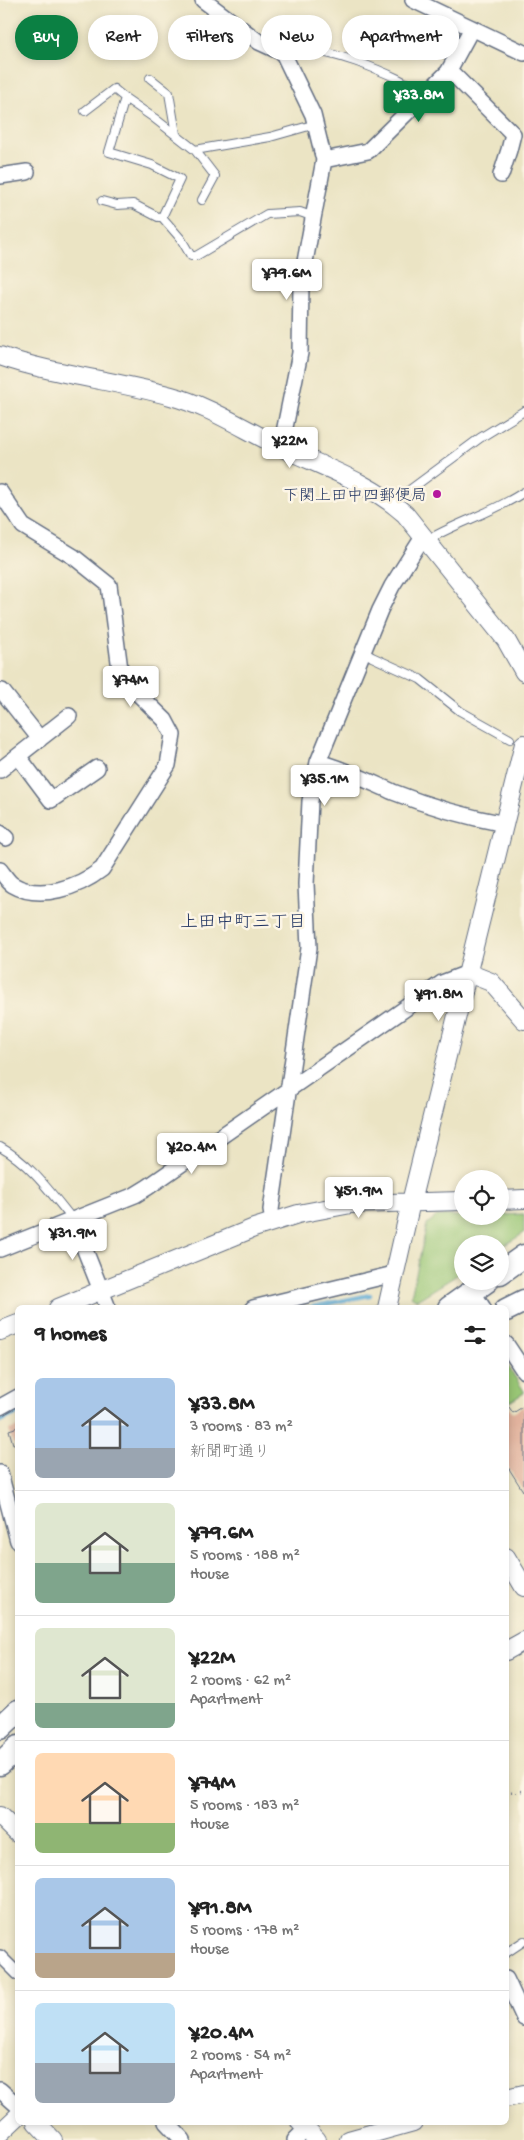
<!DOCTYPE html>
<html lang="en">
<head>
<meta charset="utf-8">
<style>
	:root { --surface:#fff; --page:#f2f2f2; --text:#222; --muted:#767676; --line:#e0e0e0; --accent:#0b8043 }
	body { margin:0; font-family:"Gochi Hand","Klee One",sans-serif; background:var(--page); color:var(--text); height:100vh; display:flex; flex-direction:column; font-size:19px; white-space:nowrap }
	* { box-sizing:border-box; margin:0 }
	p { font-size:16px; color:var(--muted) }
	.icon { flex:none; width:28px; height:28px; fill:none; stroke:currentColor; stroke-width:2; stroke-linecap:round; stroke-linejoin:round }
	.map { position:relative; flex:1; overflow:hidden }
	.panel { position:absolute; left:15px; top:1305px; width:494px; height:820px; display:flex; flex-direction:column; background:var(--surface); border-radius:8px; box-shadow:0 2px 8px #0003 }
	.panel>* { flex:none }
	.guide { position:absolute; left:15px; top:15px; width:495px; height:45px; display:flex; gap:10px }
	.fabs { position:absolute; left:454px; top:1170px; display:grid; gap:10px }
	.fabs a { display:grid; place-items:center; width:55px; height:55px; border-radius:50%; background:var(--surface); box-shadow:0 2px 8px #0003; font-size:25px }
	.price { position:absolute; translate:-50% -42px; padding:0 11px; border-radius:5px; background:#fff; color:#222; font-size:16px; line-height:32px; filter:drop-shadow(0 1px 2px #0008) }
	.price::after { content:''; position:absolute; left:50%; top:30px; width:15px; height:11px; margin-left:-8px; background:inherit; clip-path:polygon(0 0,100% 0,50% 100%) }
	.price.on { background:var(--accent); color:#fff }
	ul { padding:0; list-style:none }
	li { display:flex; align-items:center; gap:15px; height:125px; padding:0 20px }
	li+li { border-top:1px solid var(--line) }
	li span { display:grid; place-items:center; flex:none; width:140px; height:100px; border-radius:8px; color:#555 }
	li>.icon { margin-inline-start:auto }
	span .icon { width:60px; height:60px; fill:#fffc; stroke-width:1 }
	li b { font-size:21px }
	h2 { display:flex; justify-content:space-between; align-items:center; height:60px; padding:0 20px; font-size:21px }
	.pill { padding:0 18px; border-radius:22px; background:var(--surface); box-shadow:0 2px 8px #0003; font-size:18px; line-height:45px }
	.pill.on { background:var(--accent); color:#fff }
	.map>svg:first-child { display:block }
</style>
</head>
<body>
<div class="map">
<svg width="524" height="2140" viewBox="0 0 524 2140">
	<rect width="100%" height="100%" fill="#fcf5e5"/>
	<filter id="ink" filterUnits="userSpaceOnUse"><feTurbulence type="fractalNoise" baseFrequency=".02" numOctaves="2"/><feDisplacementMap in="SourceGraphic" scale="10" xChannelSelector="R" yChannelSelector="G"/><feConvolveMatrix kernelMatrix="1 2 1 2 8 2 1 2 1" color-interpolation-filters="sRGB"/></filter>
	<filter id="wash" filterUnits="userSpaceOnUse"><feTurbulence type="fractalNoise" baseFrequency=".0096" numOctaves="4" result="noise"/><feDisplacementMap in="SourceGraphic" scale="20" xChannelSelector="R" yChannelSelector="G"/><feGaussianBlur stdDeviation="1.12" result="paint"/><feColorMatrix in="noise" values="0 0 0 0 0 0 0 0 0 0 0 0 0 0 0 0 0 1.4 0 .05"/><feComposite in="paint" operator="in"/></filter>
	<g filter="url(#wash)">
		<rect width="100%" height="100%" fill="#ebe4c4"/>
		<!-- green -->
		<path fill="#99c675" stroke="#5a7a6a" d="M524,1214V1233L500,1248V1244H462V1272L417,1300L411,1296L427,1224L437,1216H500V1215Z
			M506,1363L524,1391V1393L506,1404Z"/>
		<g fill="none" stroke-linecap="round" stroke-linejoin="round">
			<!-- stream -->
			<path stroke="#5aa9d4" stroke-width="4.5" d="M307,1308L370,1295
				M0,1421L18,1413"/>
		</g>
		<g id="blocks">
			<!-- building -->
			<path fill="#e1b29d" d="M524,1406V1490L523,1491L506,1464V1409L509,1407L513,1413Z
				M18,1427V1443L13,1444L9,1430Z"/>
		</g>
	</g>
	<g filter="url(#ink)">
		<use href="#blocks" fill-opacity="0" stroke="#646e82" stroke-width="1"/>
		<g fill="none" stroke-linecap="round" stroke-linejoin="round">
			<defs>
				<path id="service" d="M283,53C305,37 406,77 426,96
					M150,78L169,93L176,134
					M85,111L114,89L125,98
					M195,150L270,137L316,124
					M202,200L215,176L195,150L154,118L125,98L109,152L152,165L180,179L162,217L181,239L191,256H196L267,214L300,212L314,217
					M102,201L117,205L133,204L158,217H162
					M392,503L480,438L524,411
					M426,541C457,522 493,513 524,492
					M363,651L372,657L420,679L460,711L510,739
					M0,1147C31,1164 51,1193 73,1220
					M506,1953L524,1941"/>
				<path id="pedestrian" d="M0,1956L18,1974"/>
				<path id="minor" d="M203,0L259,42L283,53L313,115L324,160L301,283L300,353L281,447
					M413,0L524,53
					M448,72L454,75L513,134L509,150L501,175
					M324,160L368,151L448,72L472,28
					M0,176L27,172
					M0,492L23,526L74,557L109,585L121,677L165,720L173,735L168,765L102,869C79,887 40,901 13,885C8,882 4,875 0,870
					M2,691L40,739
					M18,756L51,800L97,768
					M318,762C344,769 368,781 393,792C428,806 467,817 505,824
					M0,770L69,716
					M0,833L6,838
					M73,1220L108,1308
					M273,1222L271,1210L309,948L306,884L310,801L318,762L380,610L392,586L423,537
					M0,1249L135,1195L148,1187L442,983L468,973
					M472,1291L483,1308
					M253,1308L394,1274
					M506,1344L524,1371
					M0,1407L18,1397
					M0,1473L18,1541
					M506,1979L524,2018
					M0,2090L18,2106
					M166,2122L183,2140
					M295,2140L306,2129"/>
				<path id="tertiary" d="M0,356C55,375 114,380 171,396C209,406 245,430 281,447C323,467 369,482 405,514L506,640L524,672
					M468,973L491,982L524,1020
					M500,1200L524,1199
					M58,1308L254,1228L298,1214L351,1204L462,1201
					M387,1308L411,1202L524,744
					M0,1331L18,1324
					M506,1557L524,1587
					M506,1651L524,1641
					M0,1816L18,1834
					M506,2098L524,2094
					M36,2122L53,2140
					M300,2122L317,2140
					M0,2133L18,2116
					M349,2140L413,2122"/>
				<path id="primary" d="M500,1273L524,1256
					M449,1308L487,1281
					M506,1310L524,1301
					M0,1728L18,1711
					M0,1764L18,1747"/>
			</defs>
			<!-- service casing -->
			<use href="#service" stroke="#646e82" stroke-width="10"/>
			<!-- pedestrian casing -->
			<use href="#pedestrian" stroke="#646e82" stroke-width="14"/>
			<!-- minor casing -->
			<use href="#minor" stroke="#646e82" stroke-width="18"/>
			<!-- tertiary casing -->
			<use href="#tertiary" stroke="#646e82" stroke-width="20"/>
			<!-- primary casing -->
			<use href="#primary" stroke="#646e82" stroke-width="25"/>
			<!-- path -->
			<path stroke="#646e82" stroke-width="2.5" stroke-dasharray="1 4" stroke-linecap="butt" d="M506,1792L524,1791"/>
			<!-- service -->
			<use href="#service" stroke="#fff" stroke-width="8"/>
			<!-- pedestrian -->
			<use href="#pedestrian" stroke="#fff" stroke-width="11"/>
			<!-- minor -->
			<use href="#minor" stroke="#fff" stroke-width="15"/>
			<!-- tertiary -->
			<use href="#tertiary" stroke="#fff" stroke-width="18"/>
			<!-- primary -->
			<use href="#primary" stroke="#fff" stroke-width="22"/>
		</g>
	</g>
	<!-- markers -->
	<circle fill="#b5179e" stroke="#fcf5e5" stroke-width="2" cx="437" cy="494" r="5"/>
	<g text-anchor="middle" stroke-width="5" stroke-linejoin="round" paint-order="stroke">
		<!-- poi labels -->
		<g font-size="16" fill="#1b2f5e" stroke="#fcf5e5" text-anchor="end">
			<text x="427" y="500">下関上田中四郵便局</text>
		</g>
		<!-- neighbourhood labels -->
		<g font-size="18" fill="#1b2f5e" stroke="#fcf5e5">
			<text x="243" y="927">上田中町三丁目</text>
		</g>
	</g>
</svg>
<div class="fabs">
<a><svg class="icon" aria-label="locate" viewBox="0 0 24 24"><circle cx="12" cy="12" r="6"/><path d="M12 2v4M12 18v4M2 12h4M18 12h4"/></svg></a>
<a><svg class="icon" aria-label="layers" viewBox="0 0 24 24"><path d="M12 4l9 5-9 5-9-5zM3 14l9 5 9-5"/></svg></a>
</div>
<b class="price on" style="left:419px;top:123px">¥33.8M</b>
<b class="price" style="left:287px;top:301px">¥79.6M</b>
<b class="price" style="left:290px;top:469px">¥22M</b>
<b class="price" style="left:131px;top:708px">¥74M</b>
<b class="price" style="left:325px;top:807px">¥35.1M</b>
<b class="price" style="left:439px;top:1022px">¥91.8M</b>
<b class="price" style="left:192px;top:1175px">¥20.4M</b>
<b class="price" style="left:359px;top:1219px">¥51.9M</b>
<b class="price" style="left:73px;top:1261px">¥31.9M</b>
<div class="guide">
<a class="pill on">Buy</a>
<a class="pill">Rent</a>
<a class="pill">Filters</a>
<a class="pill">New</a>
<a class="pill">Apartment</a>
</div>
<section class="panel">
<h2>9 homes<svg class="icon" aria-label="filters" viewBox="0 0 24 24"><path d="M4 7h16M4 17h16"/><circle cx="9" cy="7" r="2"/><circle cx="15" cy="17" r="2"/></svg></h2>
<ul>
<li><span style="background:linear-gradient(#a9c7e8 70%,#9aa5b1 0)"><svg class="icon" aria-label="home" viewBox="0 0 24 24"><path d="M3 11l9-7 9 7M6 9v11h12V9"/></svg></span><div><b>¥33.8M</b><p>3 rooms · 83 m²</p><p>新聞町通り</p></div></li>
<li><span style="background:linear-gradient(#dfe7d0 60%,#7fa58c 0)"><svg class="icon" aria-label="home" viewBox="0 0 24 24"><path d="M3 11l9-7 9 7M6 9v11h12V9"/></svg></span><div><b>¥79.6M</b><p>5 rooms · 188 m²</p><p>House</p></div></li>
<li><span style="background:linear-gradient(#dfe7d0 75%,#7fa58c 0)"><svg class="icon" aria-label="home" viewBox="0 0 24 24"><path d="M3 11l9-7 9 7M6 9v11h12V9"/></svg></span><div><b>¥22M</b><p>2 rooms · 62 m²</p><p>Apartment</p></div></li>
<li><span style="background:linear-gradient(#ffd9b3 70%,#8fb573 0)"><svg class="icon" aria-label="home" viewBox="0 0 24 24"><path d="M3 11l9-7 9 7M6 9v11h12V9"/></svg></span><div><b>¥74M</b><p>5 rooms · 183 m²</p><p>House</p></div></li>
<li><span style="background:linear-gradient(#a9c7e8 75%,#b9a48a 0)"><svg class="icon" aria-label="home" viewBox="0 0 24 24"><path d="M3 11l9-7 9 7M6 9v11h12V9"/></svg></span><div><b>¥91.8M</b><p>5 rooms · 178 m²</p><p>House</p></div></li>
<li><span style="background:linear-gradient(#bfe0f5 60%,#9aa5b1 0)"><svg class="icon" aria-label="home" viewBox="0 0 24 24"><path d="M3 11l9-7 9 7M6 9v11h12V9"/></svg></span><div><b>¥20.4M</b><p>2 rooms · 54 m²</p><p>Apartment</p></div></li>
</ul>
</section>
</div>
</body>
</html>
